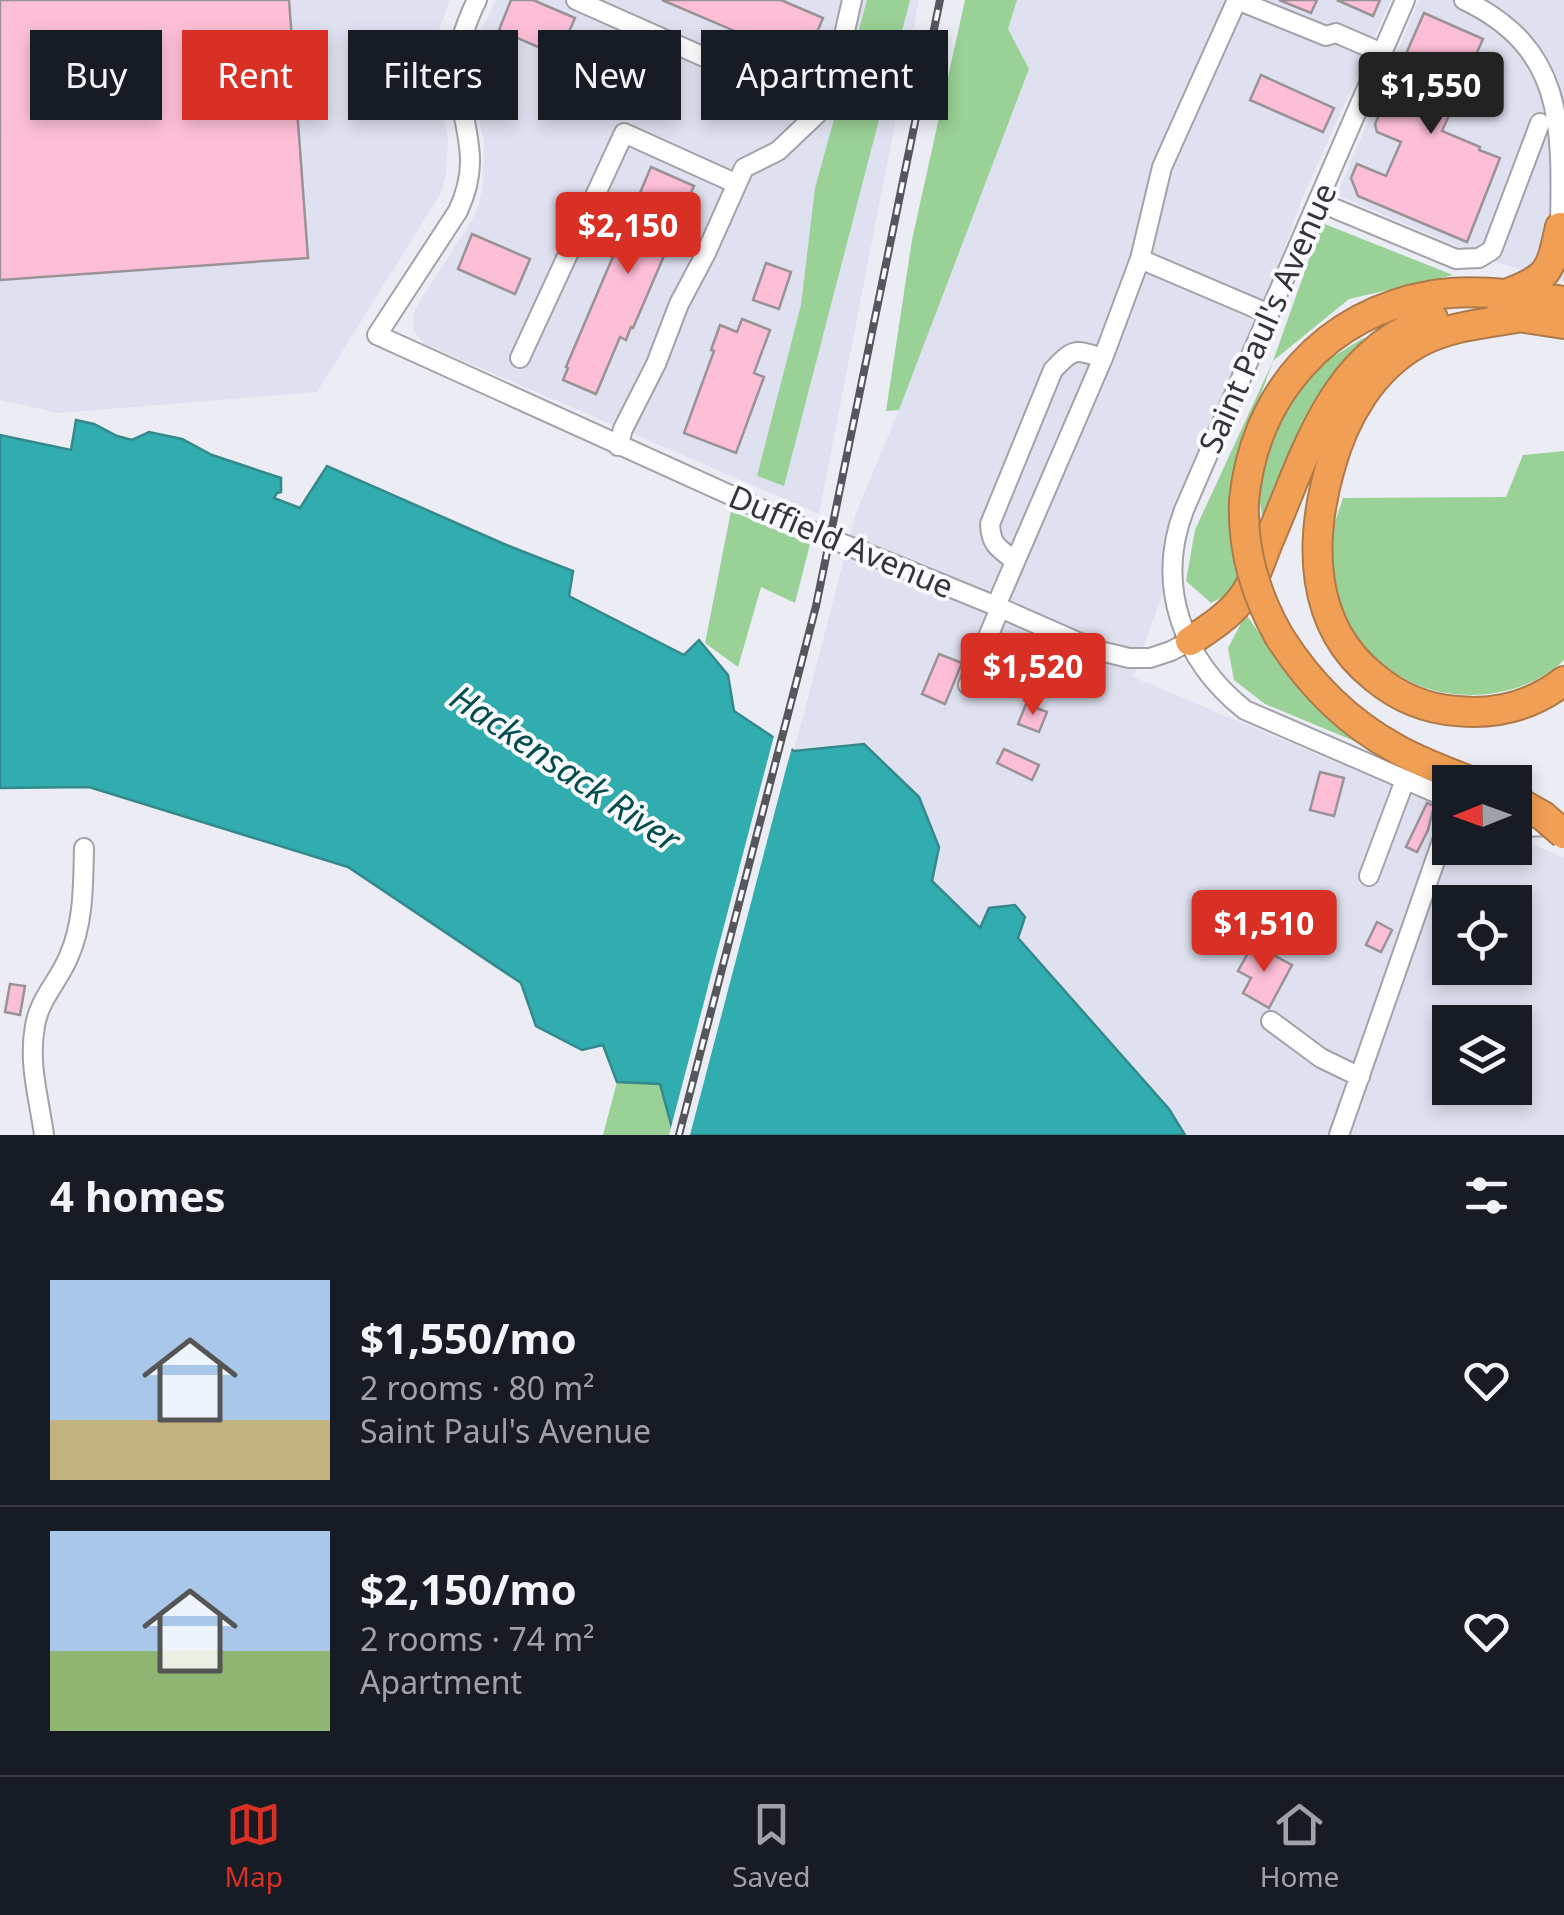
<!DOCTYPE html>
<html lang="en">
<head>
<meta charset="utf-8">
<style>
	:root { --surface:#171b24; --page:#242831; --text:#f1f3f6; --muted:#9ea1a6; --line:#363941; --accent:#d93025 }
	body { margin:0; font-family:"Noto Sans",sans-serif; background:var(--page); color:var(--text); height:100vh; display:flex; flex-direction:column; font-size:38px; white-space:nowrap }
	* { box-sizing:border-box; margin:0 }
	p { font-size:32px; color:var(--muted) }
	.icon { flex:none; width:55px; height:55px; fill:none; stroke:currentColor; stroke-width:2; stroke-linecap:round; stroke-linejoin:round }
	.map { position:relative; height:1135px; overflow:hidden }
	.sheet { display:flex; flex-direction:column; background:var(--surface); flex:1 }
	.sheet>* { flex:none }
	.top-card { position:absolute; left:30px; top:30px; width:1000px; height:90px; display:flex; gap:20px }
	.needle { width:65px; rotate:269deg }
	.fabs { position:absolute; left:1432px; top:765px; display:grid; gap:20px }
	.fabs a { display:grid; place-items:center; width:100px; height:100px; border-radius:0px; background:var(--surface); box-shadow:0 5px 15px #0003; font-size:50px }
	.price { position:absolute; translate:-50% -85px; padding:0 22px; border-radius:10px; background:var(--accent); color:#fff; font-size:32px; line-height:65px; filter:drop-shadow(0 2px 5px #0008) }
	.price::after { content:''; position:absolute; left:50%; top:60px; width:30px; height:22px; margin-left:-15px; background:inherit; clip-path:polygon(0 0,100% 0,50% 100%) }
	.price.current { background:#222; color:#fff }
	ul { padding:0; list-style:none }
	li { display:flex; align-items:center; gap:30px; height:250px; padding:0 50px }
	li+li { border-top:2px solid var(--line) }
	li span { display:grid; place-items:center; flex:none; width:280px; height:200px; border-radius:0px; color:#555 }
	li>.icon { margin-inline-start:auto }
	span .icon { width:120px; height:120px; fill:#fffc; stroke-width:1 }
	li b { font-size:42px }
	h2 { display:flex; justify-content:space-between; align-items:center; height:120px; padding:0 50px; font-size:42px }
	.pill { padding:0 35px; border-radius:0px; background:var(--surface); box-shadow:0 5px 15px #0003; font-size:35px; line-height:90px }
	.pill.current { background:var(--accent); color:#fff }
	.tab-bar { display:flex; justify-content:space-around; align-items:center; height:140px; border-top:2px solid var(--line); background:var(--surface); font-size:28px; color:var(--muted) }
	.tab-bar a { display:grid; justify-items:center; gap:5px }
	.tab-bar .current { color:var(--accent) }
	.map>svg:first-child { display:block }
</style>
</head>
<body>
<div class="map">
<svg width="1564" height="1135" viewBox="0 0 1564 1135">
	<rect width="100%" height="100%" fill="#ebecf4"/>
	<!-- built -->
	<path fill="#dfe1f0" fill-rule="evenodd" d="M0,0H450L438,33L436,52L438,86L448,139L446,174L441,193L317,392L58,413L0,400Z
		M496,0H919L819,514L425,344L414,332L413,318L415,309L472,220L479,203L483,184L484,143L471,83V70L478,36Z
		M1017,0H1391L1301,201L1133,677L1450,810V848H1515V837L1564,858V1135H1185L1169,1109L1017,937L981,928L932,881L939,846L794,751L856,513L899,410L1029,70L1008,29ZM1450,902H1515V968H1450ZM1450,1022H1515V1088H1450Z
		M1419,0H1564V282L1492,261L1337,195Z"/>
	<!-- green -->
	<path fill="#9ad196" d="M867,0H910L784,486L757,476L801,305L815,188Z
		M965,0H1017L1008,29L1029,69L899,410L886,411L912,240Z
		M1322,223L1453,275L1349,299L1273,361L1238,457L1228,512L1241,587L1211,603L1186,581L1195,530L1273,361Z
		M1365,337L1320,398L1264,527L1257,485L1277,426L1313,369Z
		M1564,451V660C1522,700 1448,706 1400,676C1387,669 1375,657 1365,647C1354,636 1343,623 1337,610C1333,599 1326,561 1327,550C1330,533 1338,515 1343,498L1506,497L1523,455Z
		M731,511L810,544L795,603L761,587L738,667L705,643Z
		M1246,614L1278,660L1324,711L1395,758L1265,704L1234,680L1228,648Z
		M617,1082L660,1084L679,1135H603Z"/>
	<!-- water -->
	<path fill="#32adaf" stroke="#33898b" stroke-width="2.5" d="M76,420L94,424L117,436L132,440L149,432L182,439L212,455L281,478V492L277,493L274,498L300,508L327,466L504,544L573,571L569,596L684,655L699,640L728,675L734,711L794,751L864,744L919,797L939,847L932,881L980,928L989,908L1015,905L1025,917L1018,938L1169,1109L1185,1135H674L660,1084L617,1082L603,1045L582,1050L536,1026L521,983L348,867L89,787L0,788V435L71,450Z"/>
	<!-- pier -->
	<path fill="#ebecf4" d="M775,732L793,744L786,769L690,1135H669Z"/>
	<!-- building -->
	<path fill="#fdbfd8" stroke="#9a9396" stroke-width="2.5" d="M0,0H289L308,258L0,280Z
		M511,0H533L575,18L561,50L547,44L545,50L499,30Z
		M662,0H781L823,18L805,61Z
		M1279,0H1317L1311,13Z
		M1337,0H1380L1373,16Z
		M1424,13L1483,39L1442,131L1480,147L1479,150L1500,158L1467,242L1358,196L1351,178L1357,164L1386,176L1401,142L1377,132L1375,124Z
		M1261,75L1334,108L1323,132L1250,100Z
		M651,167L694,186L633,328L631,327L626,340L620,337L596,394L563,380L568,368L566,367Z
		M472,234L530,259L515,294L458,269Z
		M766,263L791,272L779,309L753,300Z
		M742,319L770,330L754,373L764,377L736,453L684,433L714,351L711,350L720,325L737,332Z
		M1004,652L1022,661L1015,674L997,666Z
		M939,654L962,663L945,704L922,694Z
		M1026,704L1047,712L1039,732L1018,724Z
		M1004,749L1039,765L1032,780L997,763Z
		M1320,772L1344,778L1334,816L1310,810Z
		M1427,803L1434,806L1428,830L1417,852L1406,847Z
		M1377,922L1392,930L1381,952L1366,945Z
		M1253,944L1292,965L1269,1008L1243,993L1251,978L1238,971Z
		M10,984L25,986L20,1015L5,1012Z"/>
	<g fill="none" stroke-linecap="round" stroke-linejoin="round">
		<defs>
			<path id="minor" d="M477,0C465,24 456,51 458,77C462,130 483,157 458,211L377,335L792,523L996,606L1096,650L1129,658H1150L1171,651L1190,641
				M576,0L819,108
				M1237,0L1326,36L1336,33L1382,53
				M1405,0L1184,510C1155,586 1183,661 1245,710L1450,799
				M1464,0C1564,48 1562,123 1560,227
				M1319,202L1456,259L1479,258L1492,250L1540,123
				M1140,259L1269,314
				M520,358L624,133L737,184
				M618,446L623,429L656,364L679,304L706,253L744,168L778,151L817,114L839,57L852,0
				M1015,561C999,548 991,546 990,524L1053,370C1074,348 1074,349 1103,358
				M996,606L1103,358L1140,259L1162,167L1237,0
				M968,685L1000,608
				M1515,827L1559,826
				M1369,876L1405,780
				M1271,1021L1321,1058L1360,1077
				M44,1135C39,1098 28,1064 35,1026C39,999 59,981 69,956C84,922 83,884 84,848
				M1339,1135L1450,818"/>
			<path id="highway" d="M1506,294C1550,277 1550,272 1560,227
				M1500,314L1564,324
				M1516,318C1483,324 1450,326 1420,342C1372,368 1344,417 1330,468C1309,542 1309,625 1374,677C1398,697 1426,709 1457,711C1496,715 1533,705 1564,681
				M1244,501C1254,395 1325,313 1433,295C1476,288 1521,296 1564,301
				M1279,636C1308,682 1347,722 1395,748C1419,762 1447,772 1473,782
				M1190,641C1210,628 1229,616 1243,597C1255,581 1261,559 1269,540C1307,453 1332,352 1433,318"/>
		</defs>
		<!-- minor casing -->
		<use href="#minor" stroke="#a2a3aa" stroke-width="22"/>
		<!-- highway casing -->
		<use href="#highway" stroke="#af7a4a" stroke-width="32"/>
		<!-- minor -->
		<use href="#minor" stroke="#fff" stroke-width="18"/>
		<!-- highway -->
		<use href="#highway" stroke="#f19f54" stroke-width="28"/>
		<defs>
			<path id="rail" d="M679,1135L816,606L940,0"/>
		</defs>
		<!-- rail casing -->
		<use href="#rail" stroke="#56575b" stroke-width="8"/>
		<!-- rail -->
		<use href="#rail" stroke="#f9fafe" stroke-width="4" stroke-dasharray="11" stroke-linecap="butt"/>
		<defs>
			<path id="highway-bridge" d="M1244,501C1242,550 1255,594 1279,636
				M1515,800L1543,816L1564,834"/>
		</defs>
		<!-- highway-bridge casing -->
		<use href="#highway-bridge" stroke="#af7a4a" stroke-width="32" stroke-linecap="butt"/>
		<!-- highway-bridge -->
		<use href="#highway-bridge" stroke="#f19f54" stroke-width="28"/>
	</g>
	<g text-anchor="middle" stroke-width="8" stroke-linejoin="round" paint-order="stroke">
		<!-- street labels -->
		<g font-size="32" fill="#353538" stroke="#f9fafe">
			<text transform="translate(1268 318) rotate(-66)" y="11">Saint Paul's Avenue</text>
			<text transform="translate(841 542) rotate(23)" y="11">Duffield Avenue</text>
		</g>
		<!-- water labels -->
		<g font-size="35" font-style="italic" fill="#034d4f" stroke="#f9fafe">
			<text transform="translate(565 769) rotate(34)" y="12">Hackensack River</text>
		</g>
	</g>
</svg>
<div class="fabs">
<a><svg class="needle" viewBox="-14 -14 28 28"><path d="M0-13l5 13h-10z" fill="#e53935"/><path d="M0 13l5-13h-10z" fill="#9ea1a6"/></svg></a>
<a><svg class="icon" aria-label="locate" viewBox="0 0 24 24"><circle cx="12" cy="12" r="6"/><path d="M12 2v4M12 18v4M2 12h4M18 12h4"/></svg></a>
<a><svg class="icon" aria-label="layers" viewBox="0 0 24 24"><path d="M12 4l9 5-9 5-9-5zM3 14l9 5 9-5"/></svg></a>
</div>
<b class="price current" style="left:1431px;top:137px">$1,550</b>
<b class="price" style="left:628px;top:277px">$2,150</b>
<b class="price" style="left:1033px;top:718px">$1,520</b>
<b class="price" style="left:1264px;top:975px">$1,510</b>
<div class="top-card">
<a class="pill">Buy</a>
<a class="pill current">Rent</a>
<a class="pill">Filters</a>
<a class="pill">New</a>
<a class="pill">Apartment</a>
</div>
</div>
<section class="sheet">
<h2>4 homes<svg class="icon" aria-label="filters" viewBox="0 0 24 24"><path d="M4 7h16M4 17h16"/><circle cx="9" cy="7" r="2"/><circle cx="15" cy="17" r="2"/></svg></h2>
<ul>
<li><span style="background:linear-gradient(#a9c7e8 70%,#c2b280 0)"><svg class="icon" aria-label="home" viewBox="0 0 24 24"><path d="M3 11l9-7 9 7M6 9v11h12V9"/></svg></span><div><b>$1,550/mo</b><p>2 rooms · 80 m²</p><p>Saint Paul's Avenue</p></div><svg class="icon" aria-label="heart" viewBox="0 0 24 24"><path d="M12 20l-8-8c-3-5 5-10 8-4 3-6 11-1 8 4z"/></svg></li>
<li><span style="background:linear-gradient(#a9c7e8 60%,#8fb573 0)"><svg class="icon" aria-label="home" viewBox="0 0 24 24"><path d="M3 11l9-7 9 7M6 9v11h12V9"/></svg></span><div><b>$2,150/mo</b><p>2 rooms · 74 m²</p><p>Apartment</p></div><svg class="icon" aria-label="heart" viewBox="0 0 24 24"><path d="M12 20l-8-8c-3-5 5-10 8-4 3-6 11-1 8 4z"/></svg></li>
</ul>
</section>
<nav class="tab-bar">
<a class="current"><svg class="icon" aria-label="map" viewBox="0 0 24 24"><path d="M3 6l6-2 6 2 6-2v14l-6 2-6-2-6 2zM9 4v14M15 6v14"/></svg>Map</a>
<a><svg class="icon" aria-label="saved" viewBox="0 0 24 24"><path d="M7 4h10v16l-5-4-5 4z"/></svg>Saved</a>
<a><svg class="icon" aria-label="home" viewBox="0 0 24 24"><path d="M3 11l9-7 9 7M6 9v11h12V9"/></svg>Home</a>
</nav>
</body>
</html>
